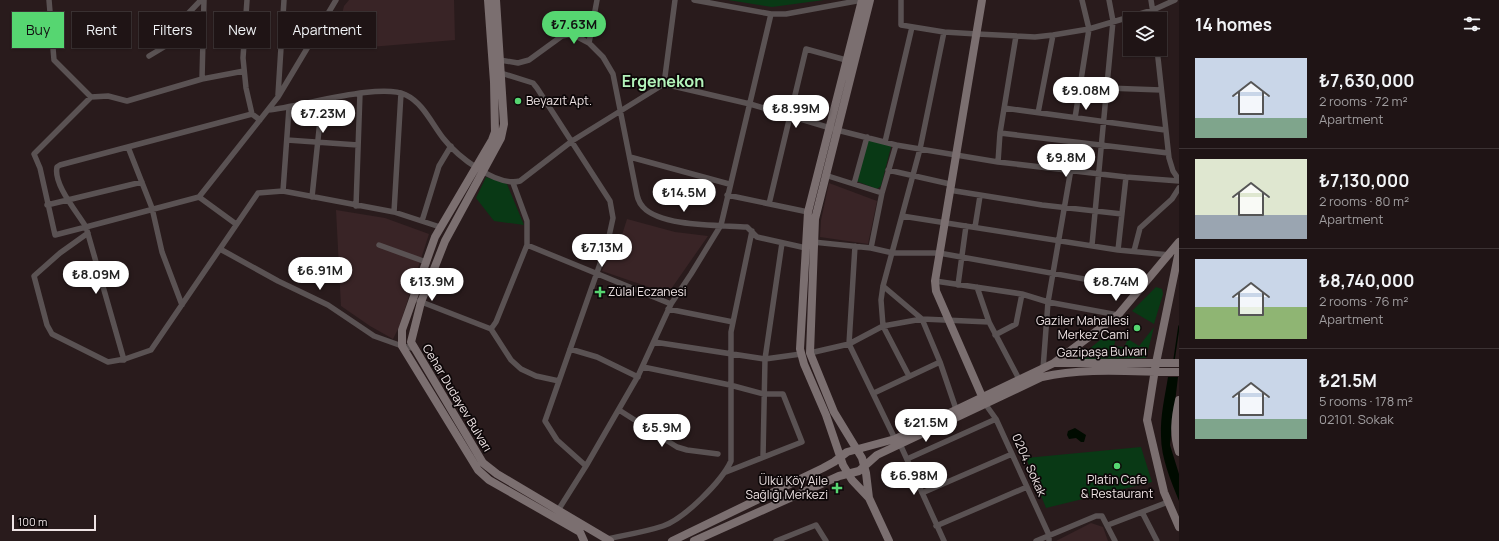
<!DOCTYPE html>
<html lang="en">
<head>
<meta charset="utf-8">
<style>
	:root { --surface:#1f1415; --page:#271d1e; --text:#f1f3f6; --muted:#a19ea0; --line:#3c3334; --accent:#56d671 }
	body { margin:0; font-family:Manrope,sans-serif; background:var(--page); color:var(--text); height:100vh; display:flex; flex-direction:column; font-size:15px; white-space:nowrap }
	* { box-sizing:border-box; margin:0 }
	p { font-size:13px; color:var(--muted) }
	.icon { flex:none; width:22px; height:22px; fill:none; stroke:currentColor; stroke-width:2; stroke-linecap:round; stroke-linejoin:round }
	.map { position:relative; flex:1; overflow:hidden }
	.side { display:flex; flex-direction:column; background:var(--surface); width:320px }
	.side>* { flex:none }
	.guide { position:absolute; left:12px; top:12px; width:380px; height:36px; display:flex; gap:8px }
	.fabs { position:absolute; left:1123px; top:12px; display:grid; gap:8px }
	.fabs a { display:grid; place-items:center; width:44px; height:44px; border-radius:0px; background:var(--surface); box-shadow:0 1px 3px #0004,0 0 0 1px var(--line); font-size:20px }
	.scale { position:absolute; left:12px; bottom:10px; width:84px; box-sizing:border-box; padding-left:4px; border:2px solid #eee3e4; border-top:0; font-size:11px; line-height:14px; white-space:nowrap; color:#eee3e4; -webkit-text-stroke:3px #0d0708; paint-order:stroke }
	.price { position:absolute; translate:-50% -34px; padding:0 9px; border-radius:14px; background:#fff; color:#222; font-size:13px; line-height:26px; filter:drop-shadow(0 1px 2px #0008) }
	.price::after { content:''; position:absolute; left:50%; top:24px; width:12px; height:9px; margin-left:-6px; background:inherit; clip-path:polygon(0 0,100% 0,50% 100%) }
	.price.active { background:var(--accent); color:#111 }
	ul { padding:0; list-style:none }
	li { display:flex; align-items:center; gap:12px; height:100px; padding:0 16px }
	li+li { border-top:1px solid var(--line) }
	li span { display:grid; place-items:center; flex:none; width:112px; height:80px; border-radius:0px; color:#555 }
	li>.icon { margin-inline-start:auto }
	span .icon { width:48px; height:48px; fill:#fffc; stroke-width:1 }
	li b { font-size:17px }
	h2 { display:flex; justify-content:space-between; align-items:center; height:48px; padding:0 16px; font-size:17px }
	.chip { padding:0 14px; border-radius:0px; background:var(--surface); box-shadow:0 1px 3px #0004,0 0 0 1px var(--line); font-size:14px; line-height:36px }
	.chip.active { background:var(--accent); color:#111 }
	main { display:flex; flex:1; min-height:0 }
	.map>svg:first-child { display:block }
</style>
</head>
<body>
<main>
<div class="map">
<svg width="1179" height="541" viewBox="0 0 1179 541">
	<rect width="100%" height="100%" fill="#291b1c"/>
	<!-- built -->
	<path fill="#392426" d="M349,0H454L455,40L370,47L334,45L344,6Z
		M829,183L877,201L868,244L820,237L821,220Z
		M336,210L385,218L429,234L399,327L393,339L370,326L341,306Z
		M627,219L675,232L708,236L669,292L666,293L602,271L614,238L622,235Z
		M1091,523L1103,527L1108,541H1056Z"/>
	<!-- green -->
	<path fill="#093915" d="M728,0H824L772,7Z
		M868,138L892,143L881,186L877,189L856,181Z
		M486,177L507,184L524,225L494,221L476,198Z
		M1156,287L1162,289L1163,294L1154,324L1132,311Z
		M1154,327L1146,358L1077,359L1110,332L1116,337L1114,346L1124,347L1128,339L1139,346Z
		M1141,447L1152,482L1046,508L1026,458Z"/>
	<!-- water -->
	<path fill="#000b00" d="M1168,377H1178L1170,445L1179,474V501C1171,481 1161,458 1161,436C1160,416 1165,396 1168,377Z
		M1075,428L1086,435L1084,442H1081L1076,438L1069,439L1067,435L1068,431Z"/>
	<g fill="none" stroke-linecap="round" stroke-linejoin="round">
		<!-- stream -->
		<path stroke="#000b00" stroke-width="1.5" d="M1174,360L1179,326"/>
		<!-- street -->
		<path stroke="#5a5253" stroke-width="5.5" d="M49,0L54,60L91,97L108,96L127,101L202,79L244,71
			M247,0L243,58L246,88L252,114L260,120
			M694,0L771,14H786L862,0
			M901,0V25L944,32L977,34L1035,37L1053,35L1089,29L1153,10L1175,0
			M1151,0L1154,19
			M589,43L597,0
			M1157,49L1169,158L1173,171L1179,180
			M149,56L169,44L179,23L201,0
			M500,60L518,63L529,60L562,36L572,34L589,43L603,57L613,74L636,190C637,196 638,202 643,207C661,227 720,225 747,227L757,237L806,248
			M501,73L533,83L537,88L610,201L613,218L608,241L545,421L557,440L586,466
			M202,79L204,0
			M664,84L675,0
			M1107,88L1161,90
			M278,95L284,0
			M91,97L34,154L40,168L55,235L86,227L124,360
			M1004,108L1165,130
			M268,110C301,107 380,82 406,95C423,103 432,124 443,138C457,156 496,187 520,181L572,141L664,84L750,104L837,130L896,145L998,162L1126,177L1179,181
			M1038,113L1053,35
			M1075,118L1089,29L1082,0
			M1000,133L1168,153
			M287,140L358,145
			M885,142L912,27
			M128,147L152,208L162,252L182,305
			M630,157L729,184
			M998,162L1000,133L1016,36
			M888,170L950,184
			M825,175L882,193
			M854,184L867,137
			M949,190L1042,205L1122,214
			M283,191L289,108
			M727,195L808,212
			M199,197L278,97L336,0
			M312,197L322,101
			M769,204L806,49L846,60
			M47,205L142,182
			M356,206L360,93
			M394,212L401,93
			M902,216L1118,250L1170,255
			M422,221L439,166L451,146
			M236,224L199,197L86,227C77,212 53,184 57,167L60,165L252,114
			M975,227L980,196
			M88,233L60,253L34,276L47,325L52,334L108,362L125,359L151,350L258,193L283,191L394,212L440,227
			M813,242L871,248L893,253H939L1140,289
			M379,245L426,262
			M527,245L671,304
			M1092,245L1113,21L1109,0
			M855,246L849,344L895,439
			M871,248L882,193L896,145
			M220,249L278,281L328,305L374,336L402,346L413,348
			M1118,250L1126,177
			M1134,251L1140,228L1172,199L1179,188
			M935,281L1022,294L1048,302L1118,315
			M958,285L966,226
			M883,286L922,319L940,362L956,409
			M977,287L989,322L1019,379
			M419,301L491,329L511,360L521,369L536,376L559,381
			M668,309L733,322
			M491,329L496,322L527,245V221L513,183
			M995,335L1016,324L1022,294
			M654,342L765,359L801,354
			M570,349L597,357L638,377
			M810,353L849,344L883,326L922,319L989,322
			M643,367L730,385L764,394H783L802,442L726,472
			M1043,369L1048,302L1071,169
			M909,376L883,326L881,300L883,286L920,149L944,32
			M874,393L940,362
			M986,405L996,419L1049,535V541
			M619,410L677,447L687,450L718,454
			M900,444L944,541
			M763,457L765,359L782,243
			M907,459L996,419
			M922,493L1012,454
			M557,512L586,466L638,376L671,304L691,274L721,225L771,14
			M1142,512L1157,541
			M1108,525L1168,502
			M936,526L1027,487
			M607,539C625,535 645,532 663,526C684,519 722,481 731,461V332L752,231
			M776,541L816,525L826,541
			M1036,541L1096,516H1102L1115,541"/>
		<!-- secondary -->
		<path stroke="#7b6f70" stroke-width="8" d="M488,0L494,82L495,132L492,140L435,237L402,330V346L478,470L489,480L580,532L584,541
			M496,0L504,124L501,138L445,241L421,302L411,342L483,463L497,474L610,541
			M862,0L808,212L800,349L804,364L826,415L843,465L852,480L869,498L889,541
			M982,0L935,281L936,291L984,401
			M1179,251L1156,363L1147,420L1164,492L1179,527
			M1054,363L1118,315L1179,242
			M1179,400C1175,418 1173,435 1179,452
			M869,498L866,473L862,458L834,412L810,353L815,219L870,0
			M672,541L823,468L834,462L847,452L895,439L1054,363H1179
			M694,541L839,476L859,471L877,455L1042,377C1086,367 1134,372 1179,372"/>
	</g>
	<!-- markers -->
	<g fill="#56d671" stroke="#0d0708" stroke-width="1.5">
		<circle cx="518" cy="101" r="4"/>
		<path d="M598 286h4v4h4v4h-4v4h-4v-4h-4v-4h4z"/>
		<circle cx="1137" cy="328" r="4"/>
		<circle cx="1117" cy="466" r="4"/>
		<path d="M835 482h4v4h4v4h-4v4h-4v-4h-4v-4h4z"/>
	</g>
	<g text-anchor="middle" stroke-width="3.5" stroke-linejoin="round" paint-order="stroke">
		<!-- poi labels -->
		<g font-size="12" fill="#eee3e4" stroke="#0d0708" text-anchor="start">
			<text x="526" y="105">Beyazıt Apt.</text>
			<text x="608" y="296">Zülal Eczanesi</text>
			<text x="1129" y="325" text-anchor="end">Gaziler Mahallesi<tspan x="1129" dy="14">Merkez Cami</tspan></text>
			<text x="1117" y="484" text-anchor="middle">Platin Cafe<tspan x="1117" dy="14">&amp; Restaurant</tspan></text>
			<text x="828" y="485" text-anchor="end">Ülkü Köy Aile<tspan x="828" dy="14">Sağlığı Merkezi</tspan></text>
		</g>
		<!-- street labels -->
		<g font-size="12" fill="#eee3e4" stroke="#0d0708">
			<text transform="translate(1102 352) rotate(-1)" y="4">Gazipaşa Bulvarı</text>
			<text transform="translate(457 398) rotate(59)" y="4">Cehar Dudayev Bulvarı</text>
			<text transform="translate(1029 465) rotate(66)" y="4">0204. Sokak</text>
		</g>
		<!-- district labels -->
		<g font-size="16" font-weight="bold" fill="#b3f3ba" stroke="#0d0708">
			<text x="663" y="87">Ergenekon</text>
		</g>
	</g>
</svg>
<div class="fabs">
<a><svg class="icon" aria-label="layers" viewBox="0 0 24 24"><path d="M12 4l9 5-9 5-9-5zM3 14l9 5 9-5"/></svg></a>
</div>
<div class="scale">100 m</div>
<b class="price active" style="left:574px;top:45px">₺7.63M</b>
<b class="price" style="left:1086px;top:111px">₺9.08M</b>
<b class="price" style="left:796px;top:129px">₺8.99M</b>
<b class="price" style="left:323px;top:134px">₺7.23M</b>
<b class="price" style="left:1066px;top:178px">₺9.8M</b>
<b class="price" style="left:684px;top:213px">₺14.5M</b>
<b class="price" style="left:602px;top:268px">₺7.13M</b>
<b class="price" style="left:320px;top:291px">₺6.91M</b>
<b class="price" style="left:96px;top:295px">₺8.09M</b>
<b class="price" style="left:432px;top:302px">₺13.9M</b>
<b class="price" style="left:1116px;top:302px">₺8.74M</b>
<b class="price" style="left:926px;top:443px">₺21.5M</b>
<b class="price" style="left:662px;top:448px">₺5.9M</b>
<b class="price" style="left:914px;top:496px">₺6.98M</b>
<div class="guide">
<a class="chip active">Buy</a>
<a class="chip">Rent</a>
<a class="chip">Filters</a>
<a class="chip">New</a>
<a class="chip">Apartment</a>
</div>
</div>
<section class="side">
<h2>14 homes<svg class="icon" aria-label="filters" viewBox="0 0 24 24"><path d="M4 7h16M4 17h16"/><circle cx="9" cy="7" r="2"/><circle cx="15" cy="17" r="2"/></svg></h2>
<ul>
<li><span style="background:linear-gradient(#c9d6e8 75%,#7fa58c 0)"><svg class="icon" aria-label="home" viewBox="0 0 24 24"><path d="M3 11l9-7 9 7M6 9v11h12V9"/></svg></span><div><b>₺7,630,000</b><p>2 rooms · 72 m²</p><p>Apartment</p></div></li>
<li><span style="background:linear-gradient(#dfe7d0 70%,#9aa5b1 0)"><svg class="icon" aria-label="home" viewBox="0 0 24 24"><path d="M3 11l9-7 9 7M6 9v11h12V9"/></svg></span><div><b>₺7,130,000</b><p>2 rooms · 80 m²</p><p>Apartment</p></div></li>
<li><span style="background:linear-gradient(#c9d6e8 60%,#8fb573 0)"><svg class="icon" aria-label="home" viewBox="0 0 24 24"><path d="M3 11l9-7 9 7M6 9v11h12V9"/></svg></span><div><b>₺8,740,000</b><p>2 rooms · 76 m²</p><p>Apartment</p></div></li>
<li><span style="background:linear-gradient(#c9d6e8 75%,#7fa58c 0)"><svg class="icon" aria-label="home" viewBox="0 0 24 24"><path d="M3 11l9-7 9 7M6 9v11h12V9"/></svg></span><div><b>₺21.5M</b><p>5 rooms · 178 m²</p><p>02101. Sokak</p></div></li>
</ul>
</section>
</main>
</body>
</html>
